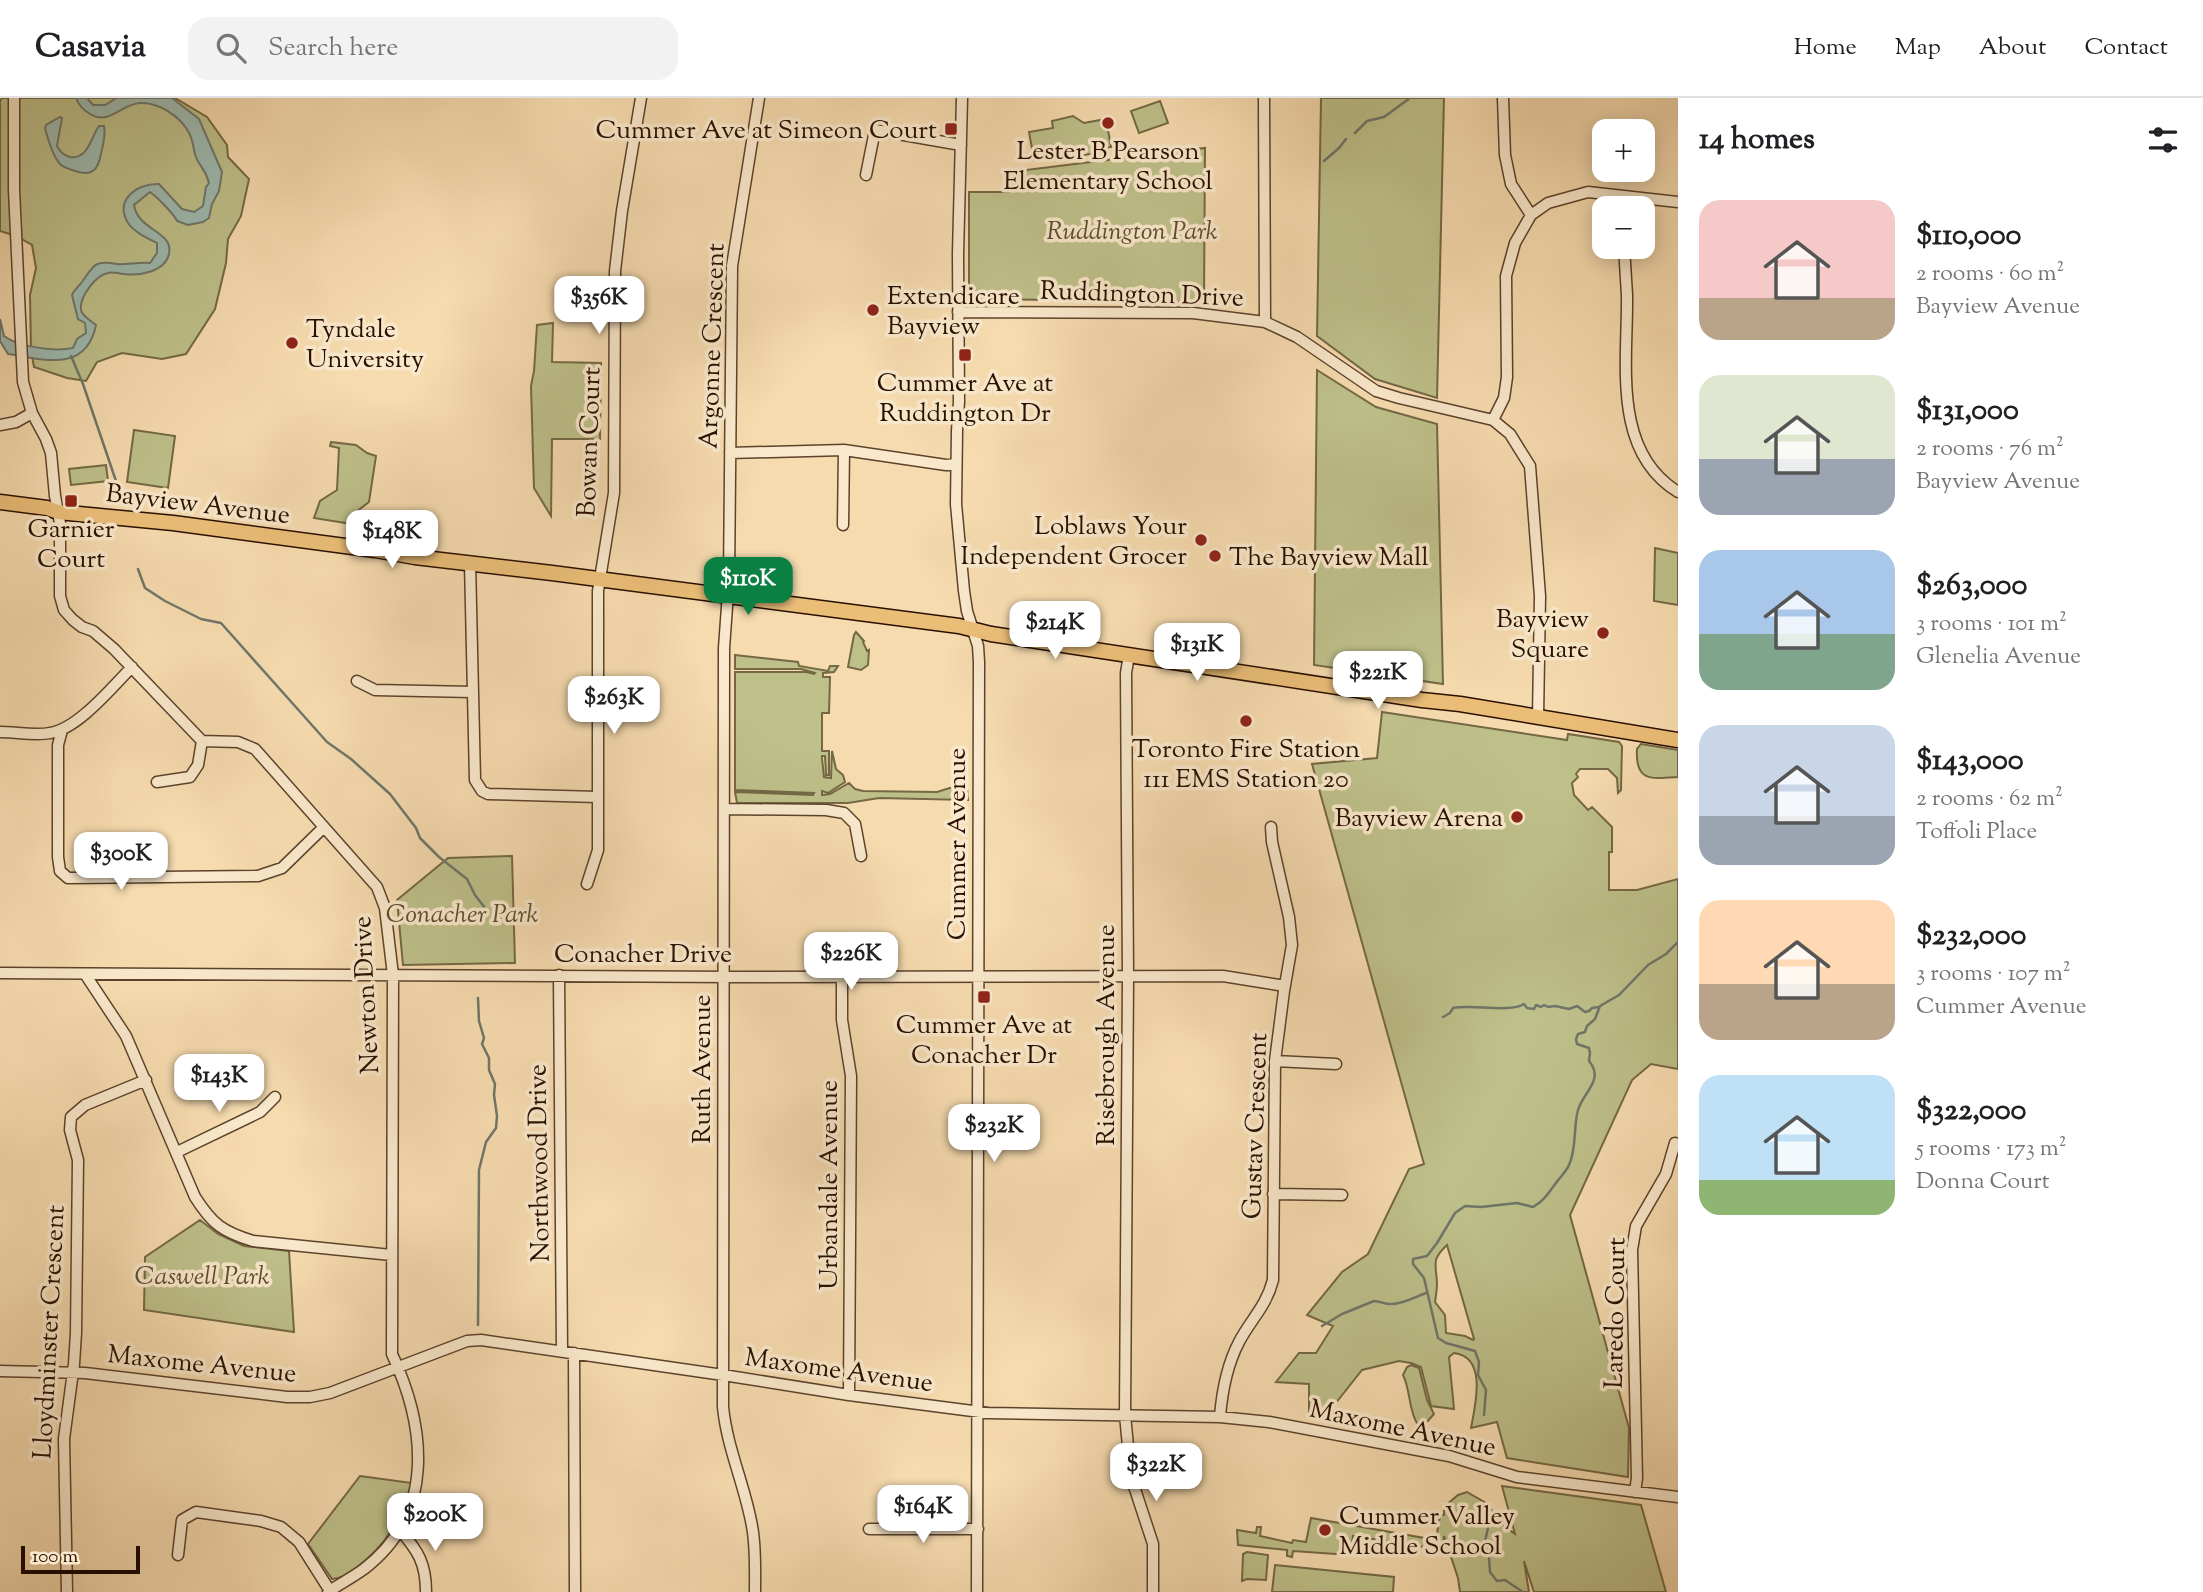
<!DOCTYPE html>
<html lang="en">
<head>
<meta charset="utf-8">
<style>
	:root { --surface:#fff; --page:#f2f2f2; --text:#202124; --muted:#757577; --line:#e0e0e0; --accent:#0b8043 }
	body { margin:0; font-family:"Sorts Mill Goudy",serif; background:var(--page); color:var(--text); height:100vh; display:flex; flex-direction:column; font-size:26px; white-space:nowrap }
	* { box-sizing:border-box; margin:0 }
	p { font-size:23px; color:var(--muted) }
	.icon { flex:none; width:38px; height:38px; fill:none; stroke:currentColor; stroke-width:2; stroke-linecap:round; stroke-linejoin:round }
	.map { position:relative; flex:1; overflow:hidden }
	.side { display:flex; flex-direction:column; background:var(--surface); width:525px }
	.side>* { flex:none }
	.buttons { position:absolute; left:1592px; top:21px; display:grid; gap:14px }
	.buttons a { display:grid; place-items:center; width:63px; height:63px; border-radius:14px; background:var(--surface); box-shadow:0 4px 18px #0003; font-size:35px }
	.scale { position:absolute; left:21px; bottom:18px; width:119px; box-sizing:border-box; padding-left:7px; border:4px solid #290f00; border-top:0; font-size:19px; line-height:24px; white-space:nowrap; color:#290f00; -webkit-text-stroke:5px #f9e8cb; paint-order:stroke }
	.price { position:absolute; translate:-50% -60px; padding:0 16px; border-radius:14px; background:#fff; color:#222; font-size:23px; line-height:46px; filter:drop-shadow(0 2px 4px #0008) }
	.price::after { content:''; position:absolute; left:50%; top:42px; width:21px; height:16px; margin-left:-10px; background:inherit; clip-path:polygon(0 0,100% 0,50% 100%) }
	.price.selected { background:var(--accent); color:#fff }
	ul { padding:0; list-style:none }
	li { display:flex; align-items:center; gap:21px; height:175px; padding:0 21px }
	li span { display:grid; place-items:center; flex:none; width:196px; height:140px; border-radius:21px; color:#555 }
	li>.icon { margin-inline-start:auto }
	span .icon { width:84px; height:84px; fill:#fffc; stroke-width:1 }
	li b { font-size:30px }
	h2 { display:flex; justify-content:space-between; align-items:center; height:84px; padding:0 21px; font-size:30px }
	header { display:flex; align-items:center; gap:42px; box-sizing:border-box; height:98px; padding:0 35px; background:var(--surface); border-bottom:2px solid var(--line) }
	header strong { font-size:33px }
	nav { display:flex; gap:38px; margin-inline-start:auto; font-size:24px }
	.search { width:490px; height:63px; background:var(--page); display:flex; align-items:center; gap:18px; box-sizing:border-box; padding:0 24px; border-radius:21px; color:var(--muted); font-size:26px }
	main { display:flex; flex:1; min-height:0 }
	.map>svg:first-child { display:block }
</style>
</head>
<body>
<header>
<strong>Casavia</strong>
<div class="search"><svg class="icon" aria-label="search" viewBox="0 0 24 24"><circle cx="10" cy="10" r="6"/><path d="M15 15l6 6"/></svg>Search here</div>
<nav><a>Home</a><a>Map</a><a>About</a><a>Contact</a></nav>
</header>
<main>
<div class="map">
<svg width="1678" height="1494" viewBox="0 0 1678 1494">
	<rect width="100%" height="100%" fill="#f6dbaf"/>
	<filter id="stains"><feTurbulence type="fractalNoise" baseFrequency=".00286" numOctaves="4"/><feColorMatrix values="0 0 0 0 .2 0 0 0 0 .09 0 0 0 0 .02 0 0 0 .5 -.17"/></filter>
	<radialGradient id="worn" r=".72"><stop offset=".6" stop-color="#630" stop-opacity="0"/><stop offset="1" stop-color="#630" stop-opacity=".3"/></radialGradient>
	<!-- green -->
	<path fill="#bec08a" stroke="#746845" stroke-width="2" fill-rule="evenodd" d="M2,0H175L207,19L227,47L228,59L249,81L241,118L228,141L226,165L215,211L186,256L162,261L122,255L97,264L86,283L67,280L34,269L31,253L30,197L36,170L32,147L16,138L0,133V3Z
		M1321,0H1444L1437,300L1375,281L1317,238Z
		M1160,3L1168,25L1139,35L1131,13Z
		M1073,18L1084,25L1106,21L1111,49L1100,51L1101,54L1056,62L1055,58L1034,62L1029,34L1053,30L1052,23Z
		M1205,50L1204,204L977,201L969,197V94H1009V74Z
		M553,225L552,264L601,265L600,341H552L551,418L534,390L531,288L534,273L537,227Z
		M1317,272L1376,309L1437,326L1443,586L1314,567Z
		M134,332L175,338L168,390L127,384Z
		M331,344L356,347L367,355L376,358L369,404L351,418L364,428L314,420L320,403L337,392L339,350L330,348Z
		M106,367L108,383L71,387L69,371Z
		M1655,450L1678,455V507L1654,503Z
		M856,534L864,543L863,544L867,553L869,552L868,567L861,572L848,569L854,537Z
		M735,557L798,564L799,568L828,573L830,568H838L834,574L823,575V579H830L829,615H822V653H829V677H826L825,658H822V660L824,679L831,680L832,653L836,671L843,677L845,684L828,695L822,693V697L830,696L849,685L855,691L863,693L937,694L956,688L967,690L968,702L879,700L848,705H737L735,694L813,697L814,695L735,692V574H806L814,576L815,575L801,571H735Z
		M1382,614L1567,642L1568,636L1619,644L1622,648L1621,692L1618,695L1617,680L1608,671H1580L1576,676L1578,679L1572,685L1574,697L1588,712L1592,709L1612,729V754H1609V792H1637L1678,781V971L1651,966L1632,982L1570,1117L1629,1330L1628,1379L1507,1360L1497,1324L1471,1330C1475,1308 1488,1259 1454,1255L1449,1259L1454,1311L1431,1308L1421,1269L1411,1265L1399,1263L1362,1272L1324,1320L1309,1318V1286L1276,1284L1299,1255H1316L1333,1228L1307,1217L1342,1174L1368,1156L1409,1071L1424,1066L1312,666L1377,660ZM1447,1147L1474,1241L1473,1242L1465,1238L1446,1235L1445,1217L1435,1204C1436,1198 1437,1191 1437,1185C1436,1165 1431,1162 1447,1147Z
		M1641,646L1678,652V679C1651,681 1635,684 1637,651Z
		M512,758L515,865L403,867L397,802L448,760Z
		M200,1122L218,1136L244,1148L289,1153L294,1234L144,1212L145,1159Z
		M1411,1267L1419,1270L1427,1302L1434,1316L1425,1326L1418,1327C1408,1312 1411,1293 1403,1277L1407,1269Z
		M360,1378L412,1385C402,1420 386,1448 356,1470C348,1476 341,1481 332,1481L308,1446Z
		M1502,1388L1641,1407L1666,1494H1534L1524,1463L1529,1494H1460L1458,1480L1444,1438L1443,1452L1353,1438L1350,1457L1293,1453L1292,1459L1287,1458V1452L1238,1447L1237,1432L1256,1435L1257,1429H1261L1260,1438L1292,1445L1293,1442L1306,1444L1311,1420L1436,1442L1440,1417H1444V1409L1458,1397L1467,1394L1486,1405L1503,1427L1515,1436Z
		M1247,1454L1268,1457L1266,1482L1247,1481L1242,1483L1243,1456Z
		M1275,1467L1394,1479L1393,1494H1272Z"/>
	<!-- water -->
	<path fill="#9dbab0" stroke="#6f766a" stroke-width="2" d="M76,0H87L93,7H105L117,0H172L199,21L222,74L219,93L212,106L209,120L203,124L188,127L177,123C174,116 157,99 150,94L134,107C138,133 174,133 169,156C165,174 139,178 124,176C118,176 113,173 108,175C96,177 79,199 81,212C82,218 91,223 96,227C86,276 42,261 8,256L0,243V221L4,238C19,249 55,254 73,250L77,241L86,235L85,225L78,221L72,197C74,192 78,189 82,184C94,167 94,162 117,166C124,167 140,164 150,165L157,155V145C147,140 134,134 128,125C114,102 137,85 159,86L182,111L194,114L203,108L206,89L209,85C205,69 198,68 195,56C193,49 193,42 189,35C181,19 159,4 140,5C121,6 109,28 90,16C83,12 79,8 76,0Z
		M60,19L62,20L57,48C60,54 63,57 70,59C88,62 91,39 99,28H104C106,38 103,46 101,56C98,72 92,79 75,73C69,71 64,70 60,66C52,57 48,41 45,30L46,27Z"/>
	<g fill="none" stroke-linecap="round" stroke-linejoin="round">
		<!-- stream -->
		<path stroke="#6f766a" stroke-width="2.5" d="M1355,35L1367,23L1384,19L1410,0
			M1324,63L1339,50L1346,41
			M71,258L83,286L116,383
			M138,471L145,490L165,503L201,521L221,525L327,644L351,661L390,696L416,730L420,740L439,759L467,781L475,797L485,810
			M478,900L479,923L484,940L482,946L489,960V972L495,986L494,997L497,1018L496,1030L486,1044L479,1072L478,1227
			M1443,919L1450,915L1453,910C1472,906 1509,915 1524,906L1527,910L1534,911L1536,907L1541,909L1544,907L1548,909L1555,908L1569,911L1577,908L1585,914L1589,913L1592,910L1599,909
			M1322,1228L1342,1216L1374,1203C1381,1203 1385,1207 1392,1206C1403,1206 1415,1199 1426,1195
			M1484,1317L1486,1292L1478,1277L1479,1264L1475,1253L1446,1245L1438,1240L1424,1180L1413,1166V1161L1427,1158L1437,1145L1455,1115L1465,1108L1481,1109L1517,1105L1533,1109C1545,1102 1548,1095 1556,1085C1560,1079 1566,1074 1569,1067C1577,1050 1573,1030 1578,1012C1583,994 1605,982 1589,963L1590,955L1589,950L1577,946L1576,941L1578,936L1585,934L1587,928L1595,921L1600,908L1619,897L1648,867L1666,856L1678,844
			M1487,1419L1488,1430L1484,1448L1489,1460L1490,1474L1497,1483L1505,1482L1523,1494"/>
		<defs>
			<path id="minor" d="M14,0V92L23,284L32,315L46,341L51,355L55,398L60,425V498L64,512L73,522L82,529L93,533L114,551L202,643L238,644L255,651L377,789L385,810L393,877L392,1256C426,1329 436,1416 364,1471C353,1479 340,1486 328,1494
				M962,0L958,156L959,304L957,333L956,406L964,493L967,513L978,548L979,564L977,1494
				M1264,0L1265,224
				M1503,0L1505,57L1511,86L1531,117
				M866,77L875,32L961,47
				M1624,149C1625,165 1626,181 1627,197C1628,263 1611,353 1678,394
				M958,214L1193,215L1265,224L1297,239L1376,293L1399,300L1493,322L1510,336L1530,368L1540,498L1538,620
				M1493,322L1504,300L1507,279L1506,178L1515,145L1531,117L1548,105L1588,94L1678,104
				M0,327L16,324L32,315
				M730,355L844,352L946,367L956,366
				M843,427L844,352
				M470,465L475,682L482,693L488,696L597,699
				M1129,557L1126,575L1128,879L1125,1317L1131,1379L1153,1446V1494
				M357,583L375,592L473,594
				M62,632L58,647V759L60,773L68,780L258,778L282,770L324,729
				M0,634C16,634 35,638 50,635C78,631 112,589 132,569
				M157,684L190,679L198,667L202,643
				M724,711L826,712L844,715L855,726L861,758
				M587,786L598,752V493L614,395L615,173L622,113L641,0
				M0,875L733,879L1223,878L1285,888
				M85,876L126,938L195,1099C212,1126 223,1134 253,1143L391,1157
				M559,877L562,1253
				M842,879V922L851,978L849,1297
				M1275,963L1336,966
				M177,1054L260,1014L275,999
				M1273,1096L1342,1097
				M574,1255L575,1494
				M0,1273L85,1275L287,1299H310L330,1295L467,1243L481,1242L723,1277L849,1297L988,1315L1220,1319L1269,1324L1449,1358L1517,1379L1678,1399
				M1220,1319C1222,1293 1227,1267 1239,1244C1251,1221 1266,1209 1273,1182L1275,963L1284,893L1292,847L1289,819L1272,744L1271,729
				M1635,1394L1637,1380L1632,1152L1636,1128L1666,1076L1675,1045
				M869,1431H978
				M400,1432C418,1453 426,1465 426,1494
				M178,1457L182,1422L196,1414L261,1423L281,1429L299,1444L330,1493
				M67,1494L64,1341L74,1266L76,1235L78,1062L70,1032L71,1019L85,1007L146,982
				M755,1494C755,1472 756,1449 752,1428C745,1388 727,1350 723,1309L724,550L729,481L732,168L759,0"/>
			<path id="major" d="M0,404L47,410L58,414L173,425L375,452L415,459L552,475L959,528L991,536L1422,602L1460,606L1678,642"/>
		</defs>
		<!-- minor casing -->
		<use href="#minor" stroke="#5c422c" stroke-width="13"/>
		<!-- major casing -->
		<use href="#major" stroke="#290f00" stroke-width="17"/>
		<!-- minor -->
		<use href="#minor" stroke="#f9e8cb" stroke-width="10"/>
		<!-- major -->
		<use href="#major" stroke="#ebbe78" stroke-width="14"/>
	</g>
	<!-- markers -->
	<g fill="#8f2418" stroke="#f9e8cb" stroke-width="2.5">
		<circle cx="1108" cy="25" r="7"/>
		<rect x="944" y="24" width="14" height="14" rx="3.5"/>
		<circle cx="873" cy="212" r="7"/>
		<circle cx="292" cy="245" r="7"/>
		<rect x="958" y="250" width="14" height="14" rx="3.5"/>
		<rect x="64" y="396" width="14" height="14" rx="3.5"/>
		<circle cx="1201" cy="442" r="7"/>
		<circle cx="1215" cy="458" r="7"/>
		<circle cx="1603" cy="535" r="7"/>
		<circle cx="1246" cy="623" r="7"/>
		<circle cx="1517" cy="719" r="7"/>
		<rect x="977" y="892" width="14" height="14" rx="3.5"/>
		<circle cx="1325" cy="1432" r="7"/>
	</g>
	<g text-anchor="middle" stroke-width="7" stroke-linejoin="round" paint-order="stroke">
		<!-- poi labels -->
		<g font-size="26" fill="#290f00" stroke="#f9e8cb">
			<text x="937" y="40" text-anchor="end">Cummer Ave at Simeon Court</text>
			<text x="1108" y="61">Lester B Pearson<tspan x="1108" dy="30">Elementary School</tspan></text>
			<text x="887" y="206" text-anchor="start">Extendicare<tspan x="887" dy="30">Bayview</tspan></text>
			<text x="306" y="239" text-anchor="start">Tyndale<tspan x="306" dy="30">University</tspan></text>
			<text x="965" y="293">Cummer Ave at<tspan x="965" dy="30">Ruddington Dr</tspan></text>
			<text x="1187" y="436" text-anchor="end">Loblaws Your<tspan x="1187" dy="30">Independent Grocer</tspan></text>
			<text x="71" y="439">Garnier<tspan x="71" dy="30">Court</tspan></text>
			<text x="1229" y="467" text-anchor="start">The Bayview Mall</text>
			<text x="1589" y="529" text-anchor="end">Bayview<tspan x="1589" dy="30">Square</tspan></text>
			<text x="1246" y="659">Toronto Fire Station<tspan x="1246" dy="30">111 EMS Station 20</tspan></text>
			<text x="1503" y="728" text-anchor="end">Bayview Arena</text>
			<text x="984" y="935">Cummer Ave at<tspan x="984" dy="30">Conacher Dr</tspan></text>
			<text x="1339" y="1426" text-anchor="start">Cummer Valley<tspan x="1339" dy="30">Middle School</tspan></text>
		</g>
		<!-- park labels -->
		<g font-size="26" font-style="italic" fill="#5d4d30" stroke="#f9e8cb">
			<text x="1132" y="141">Ruddington Park</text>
			<text x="462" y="824">Conacher Park</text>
			<text x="202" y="1186">Caswell Park</text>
		</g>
		<!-- street labels -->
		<g font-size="26" fill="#290f00" stroke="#f9e8cb">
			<text transform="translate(1142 195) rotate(2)" y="9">Ruddington Drive</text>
			<text transform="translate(711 248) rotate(-88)" y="9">Argonne Crescent</text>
			<text transform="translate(588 344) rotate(-88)" y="9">Bowan Court</text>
			<text transform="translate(198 405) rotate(7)" y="9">Bayview Avenue</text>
			<text transform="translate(956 746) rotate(-90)" y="9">Cummer Avenue</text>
			<text x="643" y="864">Conacher Drive</text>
			<text transform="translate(365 897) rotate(-93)" y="9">Newton Drive</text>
			<text transform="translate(1105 937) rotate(-90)" y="9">Risebrough Avenue</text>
			<text transform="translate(701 971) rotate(-90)" y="9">Ruth Avenue</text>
			<text transform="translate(1254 1028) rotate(-88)" y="9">Gustav Crescent</text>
			<text transform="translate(538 1065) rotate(-91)" y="9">Northwood Drive</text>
			<text transform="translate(828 1087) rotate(-90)" y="9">Urbandale Avenue</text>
			<text transform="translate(1614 1215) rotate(-89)" y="9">Laredo Court</text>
			<text transform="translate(48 1234) rotate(-87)" y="9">Lloydminster Crescent</text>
			<text transform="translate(202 1265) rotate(6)" y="9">Maxome Avenue</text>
			<text transform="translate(839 1271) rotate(8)" y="9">Maxome Avenue</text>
			<text transform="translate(1403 1329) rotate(12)" y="9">Maxome Avenue</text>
		</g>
	</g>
	<rect width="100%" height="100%" filter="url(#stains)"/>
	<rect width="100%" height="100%" fill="url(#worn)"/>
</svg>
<div class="buttons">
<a>+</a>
<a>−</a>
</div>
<div class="scale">100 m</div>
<b class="price" style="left:599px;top:238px">$356K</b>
<b class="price" style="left:392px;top:472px">$148K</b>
<b class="price selected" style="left:748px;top:519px">$110K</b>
<b class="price" style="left:1055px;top:563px">$214K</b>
<b class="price" style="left:1197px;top:585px">$131K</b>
<b class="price" style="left:1378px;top:613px">$221K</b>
<b class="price" style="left:614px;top:638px">$263K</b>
<b class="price" style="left:121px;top:794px">$300K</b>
<b class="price" style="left:851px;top:894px">$226K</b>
<b class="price" style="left:219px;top:1016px">$143K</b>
<b class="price" style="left:994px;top:1066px">$232K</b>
<b class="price" style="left:1156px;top:1405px">$322K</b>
<b class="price" style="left:923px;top:1447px">$164K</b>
<b class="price" style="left:435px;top:1455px">$200K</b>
</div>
<section class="side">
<h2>14 homes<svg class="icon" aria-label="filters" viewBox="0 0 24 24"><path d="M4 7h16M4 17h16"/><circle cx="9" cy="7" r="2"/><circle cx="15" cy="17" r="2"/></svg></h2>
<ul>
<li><span style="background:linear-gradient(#f6c9c9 70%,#b9a48a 0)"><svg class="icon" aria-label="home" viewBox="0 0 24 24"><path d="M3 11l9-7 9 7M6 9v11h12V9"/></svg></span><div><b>$110,000</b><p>2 rooms · 60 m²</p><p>Bayview Avenue</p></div></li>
<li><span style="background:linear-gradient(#dfe7d0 60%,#9aa5b1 0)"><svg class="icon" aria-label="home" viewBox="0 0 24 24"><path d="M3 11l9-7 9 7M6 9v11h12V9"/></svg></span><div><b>$131,000</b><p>2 rooms · 76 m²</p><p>Bayview Avenue</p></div></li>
<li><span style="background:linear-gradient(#a9c7e8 60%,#7fa58c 0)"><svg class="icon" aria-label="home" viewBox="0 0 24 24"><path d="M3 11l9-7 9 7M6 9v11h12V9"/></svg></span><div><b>$263,000</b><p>3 rooms · 101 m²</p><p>Glenelia Avenue</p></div></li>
<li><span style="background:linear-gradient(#c9d6e8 65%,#9aa5b1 0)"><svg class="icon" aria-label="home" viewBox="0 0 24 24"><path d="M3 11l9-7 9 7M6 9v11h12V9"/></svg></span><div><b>$143,000</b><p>2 rooms · 62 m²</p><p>Toffoli Place</p></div></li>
<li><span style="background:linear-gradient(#ffd9b3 60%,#b9a48a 0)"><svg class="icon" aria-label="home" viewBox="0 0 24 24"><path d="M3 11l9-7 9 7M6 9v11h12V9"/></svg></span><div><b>$232,000</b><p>3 rooms · 107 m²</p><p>Cummer Avenue</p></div></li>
<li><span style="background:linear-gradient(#bfe0f5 75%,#8fb573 0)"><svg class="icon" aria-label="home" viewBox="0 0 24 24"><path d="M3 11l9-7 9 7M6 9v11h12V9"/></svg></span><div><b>$322,000</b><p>5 rooms · 173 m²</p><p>Donna Court</p></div></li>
</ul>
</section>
</main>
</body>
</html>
